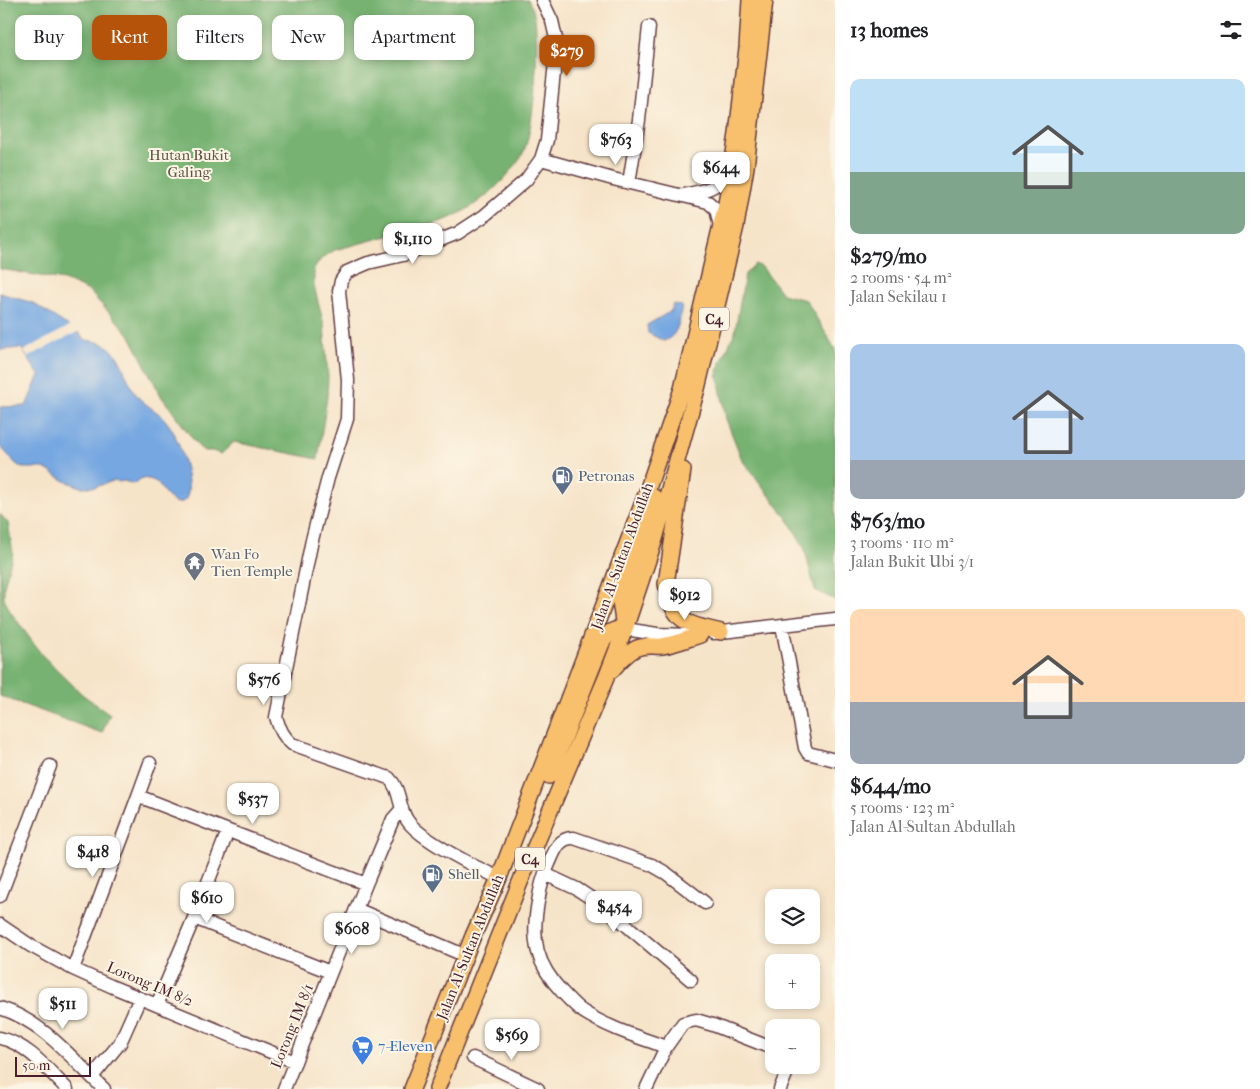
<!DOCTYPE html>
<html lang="en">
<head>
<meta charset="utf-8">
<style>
	:root { --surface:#fff; --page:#f2f2f2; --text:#202124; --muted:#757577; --accent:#b45309 }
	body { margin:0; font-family:"IM FELL French Canon",serif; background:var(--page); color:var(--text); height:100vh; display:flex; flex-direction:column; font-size:19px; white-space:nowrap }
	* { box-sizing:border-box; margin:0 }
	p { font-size:16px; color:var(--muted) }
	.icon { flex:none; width:28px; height:28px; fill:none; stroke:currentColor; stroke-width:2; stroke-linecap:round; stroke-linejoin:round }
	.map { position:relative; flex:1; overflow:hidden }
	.sheet { display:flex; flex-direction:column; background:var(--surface); width:425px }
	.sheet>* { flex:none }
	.guide { position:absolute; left:15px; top:15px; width:475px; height:45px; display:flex; gap:10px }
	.controls { position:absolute; left:765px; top:889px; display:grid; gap:10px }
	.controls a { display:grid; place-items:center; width:55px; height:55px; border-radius:10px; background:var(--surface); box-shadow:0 2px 8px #0003; font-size:25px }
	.scale { position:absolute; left:15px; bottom:12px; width:76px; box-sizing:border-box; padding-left:5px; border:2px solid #4a1f2b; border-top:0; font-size:14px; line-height:18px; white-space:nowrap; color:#4a1f2b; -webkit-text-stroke:4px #fcf5e5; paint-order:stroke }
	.price { position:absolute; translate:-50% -42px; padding:0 11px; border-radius:10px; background:#fff; color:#222; font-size:16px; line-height:32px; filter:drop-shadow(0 1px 2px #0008) }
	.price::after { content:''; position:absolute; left:50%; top:30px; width:15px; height:11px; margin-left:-8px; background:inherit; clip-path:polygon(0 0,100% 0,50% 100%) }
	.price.selected { background:var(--accent); color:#fff }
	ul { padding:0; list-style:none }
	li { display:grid; align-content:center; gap:10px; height:265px; padding:0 15px }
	li span { display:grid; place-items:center; height:155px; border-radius:10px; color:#555 }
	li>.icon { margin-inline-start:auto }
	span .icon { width:90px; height:90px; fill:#fffc; stroke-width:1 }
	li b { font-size:21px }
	h2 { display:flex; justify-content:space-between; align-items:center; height:60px; padding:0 15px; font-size:21px }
	.chip { padding:0 18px; border-radius:10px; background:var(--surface); box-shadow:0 2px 8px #0003; font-size:18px; line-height:45px }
	.chip.selected { background:var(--accent); color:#fff }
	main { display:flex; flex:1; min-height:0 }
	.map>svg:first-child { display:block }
</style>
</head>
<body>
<main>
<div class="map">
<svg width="835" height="1089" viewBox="0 0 835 1089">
	<rect width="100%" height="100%" fill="#fcf5e5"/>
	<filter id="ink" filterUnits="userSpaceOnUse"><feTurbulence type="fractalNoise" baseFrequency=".02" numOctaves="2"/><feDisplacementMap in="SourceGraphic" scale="10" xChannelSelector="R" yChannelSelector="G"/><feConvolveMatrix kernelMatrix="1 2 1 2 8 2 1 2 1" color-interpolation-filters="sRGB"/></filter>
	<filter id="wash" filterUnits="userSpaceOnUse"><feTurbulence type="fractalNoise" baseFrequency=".0096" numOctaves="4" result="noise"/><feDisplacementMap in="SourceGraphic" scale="20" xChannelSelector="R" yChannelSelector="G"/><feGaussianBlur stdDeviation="1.12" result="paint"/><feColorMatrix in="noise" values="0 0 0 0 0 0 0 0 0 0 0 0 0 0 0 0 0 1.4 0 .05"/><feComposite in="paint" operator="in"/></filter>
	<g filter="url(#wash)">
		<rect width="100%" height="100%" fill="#f6e4c9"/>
		<!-- forest -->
		<path fill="#77b272" stroke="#60684e" d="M0,0H528C531,6 534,12 535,18C539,45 535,135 521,157C502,186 474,209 443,221L335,250L321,259L314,269V286L324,325L328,377L327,397L318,459L234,442L221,454L212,451H204L198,446L161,396L129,334L89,291L64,280L0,269Z
			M755,264L762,267L782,294L806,300L835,349V600L815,590L804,547L787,518L742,460L726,419L717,371L735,332L745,274Z
			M0,514L8,523L13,553L4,586V598L10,611L42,655L83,695L110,714L102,733L0,696Z"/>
		<!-- water -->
		<path fill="#76a7e1" stroke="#606386" d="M0,293L33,303L79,333L84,340C94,341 104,342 112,350C122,359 127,381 135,393C143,405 158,410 166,421C170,426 174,432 176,438C181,449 197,496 182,502C170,507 163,488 156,482C153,479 146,479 142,478L133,484L124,481L118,482L116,480L95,487H81L65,481L44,468H22L15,463L0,446V407L26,406L39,375L21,348L0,350Z
			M673,304L682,306C679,321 679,335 664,341L648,333L647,325L671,311Z"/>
		<!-- pier -->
		<path fill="#f6e4c9" d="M72,325L79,331L28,357L23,351Z"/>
	</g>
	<g filter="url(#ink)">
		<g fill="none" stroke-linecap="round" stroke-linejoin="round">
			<defs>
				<path id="minor" d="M541,159L613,179L708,202L716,209L720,226
					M629,183L639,120L649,27
					M684,195C706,190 720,189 730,167
					M782,625L805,748L808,753L835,760
					M625,629L657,634L693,635
					M713,633L835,619
					M150,763L138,796L366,884
					M545,874L577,889L606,908L691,980
					M499,878C477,868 419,839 407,820C398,806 401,790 389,778L292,744C283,737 279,728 276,717L312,540L328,478L347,419L348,380L339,291L341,281L347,272L368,263L403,255L458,233L484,216L526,180L541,159L547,140L557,43L552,21L542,0
					M0,896L50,766
					M356,909L466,956
					M194,918L330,972
					M0,925L31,946L73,969L113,987L295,1062
					M73,969L138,796
					M157,1005L194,918L228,831
					M0,1008C43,1021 73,1060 104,1089
					M0,1038C28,1044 48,1070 67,1089
					M666,1047C638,1037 608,1028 582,1011C575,1006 569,999 563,993C536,964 531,941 538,902C540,889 543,877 548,866C554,853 558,837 574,838L652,865L666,873L705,903
					M473,1058L538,1089
					M92,1077L120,1043L140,998
					M284,1089L366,884L393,819L401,810
					M646,1089L666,1047L683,1023L696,1020L713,1025L774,1049
					M780,1089L787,1072L788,1065"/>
				<path id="major" d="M683,470L666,584C673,623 685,623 721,632
					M624,628L620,601L649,518L654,497
					M612,670C619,662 626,654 635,649C644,644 653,647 662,646C676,644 687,639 700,635
					M549,776L602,643C609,632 612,628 625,629
					M412,1089L473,936L499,878L568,699L645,497L682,389L726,204L737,134L747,48L750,0
					M437,1089L521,880L606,678L625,629L655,539L697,389L736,226L746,167L765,0"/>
			</defs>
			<!-- minor casing -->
			<use href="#minor" stroke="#643d43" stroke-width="15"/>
			<!-- major casing -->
			<use href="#major" stroke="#643d43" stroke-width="18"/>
			<!-- minor -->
			<use href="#minor" stroke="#fff" stroke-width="12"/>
			<!-- major -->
			<use href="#major" stroke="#f8bf6c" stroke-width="15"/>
		</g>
	</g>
	<!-- icons -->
	<defs>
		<symbol id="fuel-pin" viewBox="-11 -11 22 30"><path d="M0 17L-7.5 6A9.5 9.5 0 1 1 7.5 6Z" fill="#5c6f8a" stroke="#fcf5e5"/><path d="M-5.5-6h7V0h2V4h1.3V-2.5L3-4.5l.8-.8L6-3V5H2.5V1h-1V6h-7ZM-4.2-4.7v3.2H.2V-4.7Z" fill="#fff"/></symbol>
		<symbol id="temple-pin" viewBox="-11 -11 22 30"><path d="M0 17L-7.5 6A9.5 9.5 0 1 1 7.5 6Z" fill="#6b7280" stroke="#fcf5e5"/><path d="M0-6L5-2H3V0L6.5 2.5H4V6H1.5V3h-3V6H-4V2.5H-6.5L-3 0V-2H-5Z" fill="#fff"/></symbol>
		<symbol id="supermarket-pin" viewBox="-11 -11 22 30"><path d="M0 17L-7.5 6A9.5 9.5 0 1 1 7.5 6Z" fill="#3f7fe0" stroke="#fcf5e5"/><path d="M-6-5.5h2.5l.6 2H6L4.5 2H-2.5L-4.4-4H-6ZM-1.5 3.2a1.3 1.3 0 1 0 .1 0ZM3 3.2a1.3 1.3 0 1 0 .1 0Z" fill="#fff"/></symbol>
	</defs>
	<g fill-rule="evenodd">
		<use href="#fuel-pin" x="550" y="464" width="25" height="34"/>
		<use href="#temple-pin" x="182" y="550" width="25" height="34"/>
		<use href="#fuel-pin" x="420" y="862" width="25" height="34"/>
		<use href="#supermarket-pin" x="350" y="1034" width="25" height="34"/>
	</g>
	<g text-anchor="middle" stroke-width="4" stroke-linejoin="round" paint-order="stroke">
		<!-- shield labels -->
		<g fill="#fcf5e5" stroke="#7f5f63" stroke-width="1">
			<rect x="699" y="307.5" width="30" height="23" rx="4"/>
			<rect x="515" y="847.5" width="30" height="23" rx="4"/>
		</g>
		<g font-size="14" font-weight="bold" fill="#4a1f2b">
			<text x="714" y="324">C4</text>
			<text x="530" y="864">C4</text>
		</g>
		<!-- park labels -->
		<g font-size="15" fill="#605446" stroke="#fcf5e5">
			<text x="189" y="160">Hutan Bukit<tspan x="189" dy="17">Galing</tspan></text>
		</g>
		<!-- service labels -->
		<g font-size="15" fill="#4e5e75" stroke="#fcf5e5" text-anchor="start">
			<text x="578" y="481">Petronas</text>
			<text x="448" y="879">Shell</text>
		</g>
		<!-- worship labels -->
		<g font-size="15" fill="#5b616d" stroke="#fcf5e5" text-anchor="start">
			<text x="211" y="559">Wan Fo<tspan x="211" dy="17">Tien Temple</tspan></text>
		</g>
		<!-- street labels -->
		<g font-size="15" fill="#4a1f2b" stroke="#fcf5e5">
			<text transform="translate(622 556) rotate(-70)" y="5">Jalan Al-Sultan Abdullah</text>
			<text transform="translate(470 947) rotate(-68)" y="5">Jalan Al-Sultan Abdullah</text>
			<text transform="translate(150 984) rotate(23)" y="5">Lorong IM 8/2</text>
			<text transform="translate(292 1026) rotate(-68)" y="5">Lorong IM 8/1</text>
		</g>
		<!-- shop labels -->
		<g font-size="15" fill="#366cbe" stroke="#fcf5e5" text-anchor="start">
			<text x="378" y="1051">7-Eleven</text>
		</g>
	</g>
</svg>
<div class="controls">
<a><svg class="icon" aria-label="layers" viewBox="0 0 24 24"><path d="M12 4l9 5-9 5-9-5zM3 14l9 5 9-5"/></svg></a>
<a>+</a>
<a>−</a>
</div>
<div class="scale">50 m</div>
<b class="price selected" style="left:567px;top:77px">$279</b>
<b class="price" style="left:616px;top:166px">$763</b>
<b class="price" style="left:721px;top:194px">$644</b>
<b class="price" style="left:413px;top:265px">$1,110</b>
<b class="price" style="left:685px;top:621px">$912</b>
<b class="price" style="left:264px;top:706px">$576</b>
<b class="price" style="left:253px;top:825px">$537</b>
<b class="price" style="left:93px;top:878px">$418</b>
<b class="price" style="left:207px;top:924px">$610</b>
<b class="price" style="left:614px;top:933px">$454</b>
<b class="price" style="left:352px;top:955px">$608</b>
<b class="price" style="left:63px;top:1030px">$511</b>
<b class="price" style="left:512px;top:1061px">$569</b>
<div class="guide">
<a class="chip">Buy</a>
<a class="chip selected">Rent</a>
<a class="chip">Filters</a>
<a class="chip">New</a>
<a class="chip">Apartment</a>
</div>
</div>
<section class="sheet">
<h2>13 homes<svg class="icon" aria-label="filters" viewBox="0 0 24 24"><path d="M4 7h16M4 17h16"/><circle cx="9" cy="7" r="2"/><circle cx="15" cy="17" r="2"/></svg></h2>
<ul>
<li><span style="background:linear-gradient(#bfe0f5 60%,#7fa58c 0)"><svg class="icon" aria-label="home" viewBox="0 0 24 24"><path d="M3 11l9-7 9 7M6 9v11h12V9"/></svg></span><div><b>$279/mo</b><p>2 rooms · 54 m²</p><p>Jalan Sekilau 1</p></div></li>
<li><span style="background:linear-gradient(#a9c7e8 75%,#9aa5b1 0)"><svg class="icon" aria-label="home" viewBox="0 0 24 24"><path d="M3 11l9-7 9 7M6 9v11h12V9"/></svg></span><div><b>$763/mo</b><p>3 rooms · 110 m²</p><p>Jalan Bukit Ubi 3/1</p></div></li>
<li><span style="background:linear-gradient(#ffd9b3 60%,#9aa5b1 0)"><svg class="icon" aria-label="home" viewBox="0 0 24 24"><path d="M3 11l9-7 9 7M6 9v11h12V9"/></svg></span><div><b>$644/mo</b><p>5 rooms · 123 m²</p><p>Jalan Al-Sultan Abdullah</p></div></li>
</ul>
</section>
</main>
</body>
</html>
